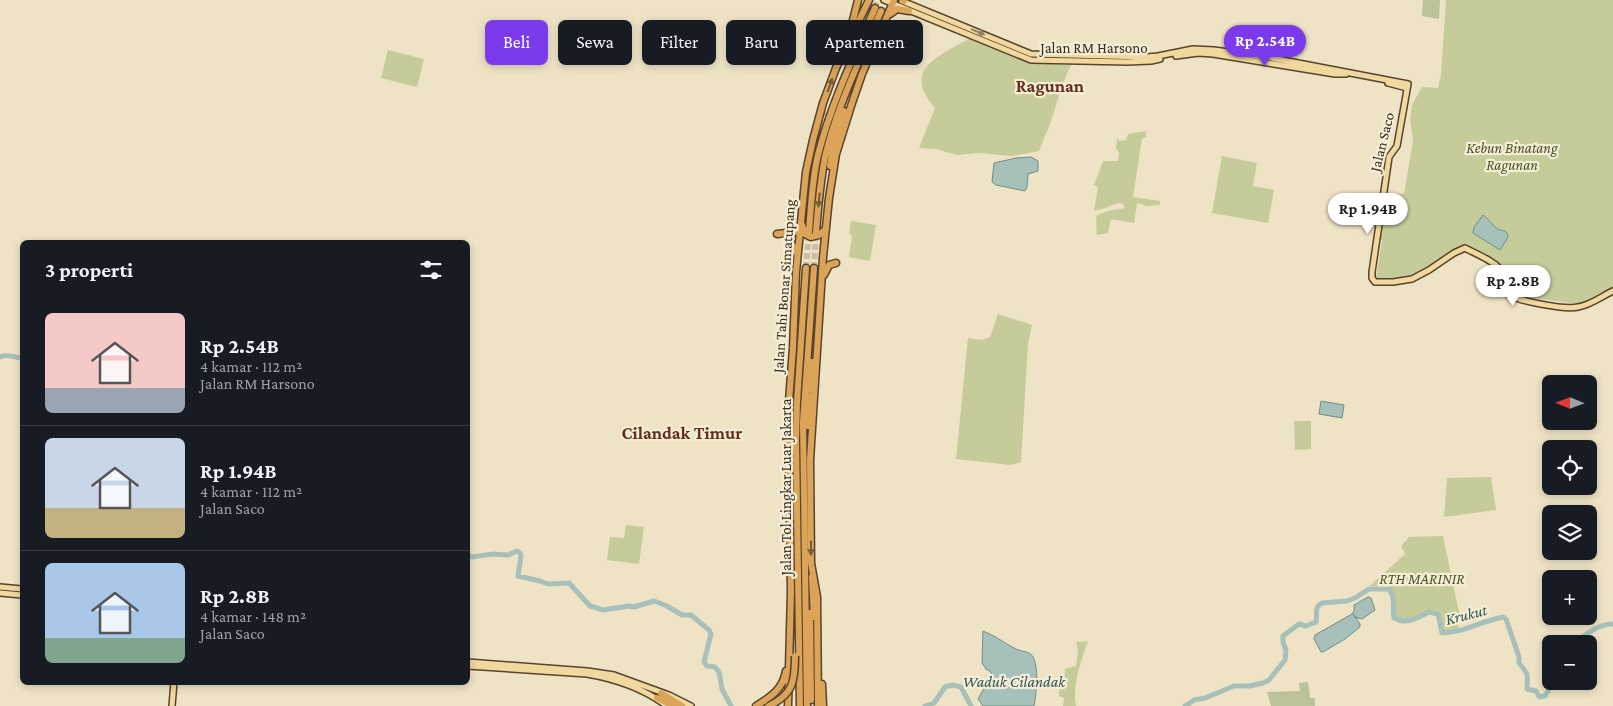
<!DOCTYPE html>
<html lang="id">
<head>
<meta charset="utf-8">
<style>
	:root { --surface:#171b24; --page:#242831; --text:#f1f3f6; --muted:#9ea1a6; --line:#363941; --accent:#7c3aed }
	body { margin:0; font-family:"Crimson Pro",serif; background:var(--page); color:var(--text); height:100vh; display:flex; flex-direction:column; font-size:19px; white-space:nowrap }
	* { box-sizing:border-box; margin:0 }
	p { font-size:16px; color:var(--muted) }
	.icon { flex:none; width:28px; height:28px; fill:none; stroke:currentColor; stroke-width:2; stroke-linecap:round; stroke-linejoin:round }
	.map { position:relative; flex:1; overflow:hidden }
	.panel { position:absolute; left:20px; top:240px; width:450px; height:445px; display:flex; flex-direction:column; background:var(--surface); border-radius:8px; box-shadow:0 2px 8px #0003 }
	.panel>* { flex:none }
	.guide { position:absolute; left:485px; top:20px; width:475px; height:45px; display:flex; gap:10px }
	.needle { width:32px; rotate:271deg }
	.fabs { position:absolute; left:1542px; top:375px; display:grid; gap:10px }
	.fabs a { display:grid; place-items:center; width:55px; height:55px; border-radius:8px; background:var(--surface); box-shadow:0 2px 8px #0003; font-size:25px }
	.price { position:absolute; translate:-50% -42px; padding:0 11px; border-radius:18px; background:#fff; color:#222; font-size:16px; line-height:32px; filter:drop-shadow(0 1px 2px #0008) }
	.price::after { content:''; position:absolute; left:50%; top:30px; width:15px; height:11px; margin-left:-8px; background:inherit; clip-path:polygon(0 0,100% 0,50% 100%) }
	.price.on { background:var(--accent); color:#fff }
	ul { padding:0; list-style:none }
	li { display:flex; align-items:center; gap:15px; height:125px; padding:0 25px }
	li+li { border-top:1px solid var(--line) }
	li span { display:grid; place-items:center; flex:none; width:140px; height:100px; border-radius:8px; color:#555 }
	li>.icon { margin-inline-start:auto }
	span .icon { width:60px; height:60px; fill:#fffc; stroke-width:1 }
	li b { font-size:21px }
	h2 { display:flex; justify-content:space-between; align-items:center; height:60px; padding:0 25px; font-size:21px }
	.chip { padding:0 18px; border-radius:8px; background:var(--surface); box-shadow:0 2px 8px #0003; font-size:18px; line-height:45px }
	.chip.on { background:var(--accent); color:#fff }
	.map>svg:first-child { display:block }
</style>
</head>
<body>
<div class="map">
<svg width="1613" height="706" viewBox="0 0 1613 706">
	<rect width="100%" height="100%" fill="#eee3c5"/>
	<!-- green -->
	<path fill="#c5cc99" d="M1446,0H1613V290L1597,299L1578,304L1518,296L1507,290L1504,283L1503,269L1491,259L1467,246L1451,253L1417,275L1396,280L1376,279L1382,240L1375,239L1380,193L1404,194L1413,140L1410,120L1412,105L1422,87L1438,88L1441,75Z
		M968,39H972L1031,63L1071,65L1063,83L1050,124L1039,151L1012,156L980,153L957,155L936,149L919,148L935,108C901,69 938,57 968,39Z
		M388,50L424,59L417,87L381,78Z
		M1146,131V137L1142,139L1133,197L1160,201V205L1147,206L1137,203L1134,223L1111,219L1108,233L1097,235L1096,219L1097,215L1112,210L1125,208L1122,203C1113,203 1104,210 1094,211L1098,187L1094,185L1103,161H1118L1119,153L1116,149L1117,138L1119,141L1126,140L1128,134Z
		M1222,156L1257,163L1253,186L1274,190L1268,223L1212,213Z
		M851,221L876,225L870,261L849,257L852,236L849,233Z
		M998,314L1032,325L1028,343L1021,462L1010,465L956,459L968,338L982,340L990,337Z
		M1294,421H1311V449L1295,450Z
		M1491,477L1496,510L1444,517L1447,478Z
		M626,525L644,527L639,564L607,560L610,537L624,538Z
		M1443,536L1459,612L1457,620L1459,631H1443L1439,615L1434,610L1414,618L1393,620V591L1386,586H1370L1405,554L1401,546L1409,537Z
		M1088,641C1081,662 1072,684 1076,706H1063L1064,698L1059,696V686L1064,685L1065,669L1076,666L1078,651L1076,642Z"/>
	<!-- cemetery -->
	<path fill="#bbc198" d="M1423,0H1440L1439,19L1422,16Z
		M1308,682L1310,698H1315V706H1271L1267,692L1300,691L1299,683Z"/>
	<!-- water -->
	<path fill="#a7c1ba" stroke="#6d9088" d="M1031,157L1038,161V171L1028,174L1027,187L1025,191L996,185L992,182L994,163L1016,158Z
		M1483,215C1492,221 1493,230 1505,231L1508,234L1507,239L1500,250L1473,233L1474,227Z
		M1321,401L1344,405L1342,418L1319,414Z
		M1368,597L1371,598L1375,610L1362,619L1357,618L1353,614L1360,624V627L1345,639L1323,652H1321L1314,639L1315,635L1352,614L1354,611V605Z
		M983,631C994,635 1003,642 1014,648C1019,651 1025,651 1029,653C1041,659 1036,696 1034,706H983L978,699L991,676V672L986,669L982,663Z"/>
	<g fill="none" stroke-linecap="round" stroke-linejoin="round">
		<!-- river -->
		<path stroke="#a7c1ba" stroke-width="5" d="M0,357C7,353 15,358 22,358
			M468,555L472,557L493,554L508,555L517,551L520,553L521,556L518,576L540,581L548,584L569,583L590,606L603,610L629,606L634,607L654,601L667,606L682,615H691L709,630L711,634L704,662L707,666L715,667L719,672L722,689L731,706
			M1575,644C1583,635 1601,623 1613,624
			M1551,658V661
			M925,706L934,703L945,687L953,685L961,687L971,706
			M1185,706L1194,700L1205,698L1234,686H1249L1263,683L1269,680L1285,660L1286,650L1283,642V636L1299,624L1306,626L1316,622C1318,615 1313,608 1322,603L1347,601L1355,598L1369,589H1389C1396,597 1392,607 1394,618C1406,625 1418,618 1429,612L1438,614L1442,633C1466,632 1479,622 1503,617L1506,619L1519,657V663C1530,676 1527,674 1527,689L1536,691L1539,697L1545,696L1554,681"/>
		<!-- highway-tunnel -->
		<path stroke="#cabea4" stroke-width="6" stroke-dasharray="6 3" stroke-linecap="butt" d="M875,8L878,0
			M826,116L827,113
			M823,125V124
			M817,144L820,133
			M806,268L809,232
			M814,268L816,232"/>
		<defs>
			<path id="major" d="M884,0L1031,60L1127,62L1151,61L1160,59
				M902,1L1031,54L1147,57L1158,56L1193,49L1214,50L1272,58L1408,84L1397,146L1389,157L1388,164L1372,272V278L1375,282H1393L1412,279L1429,270L1454,253L1465,248C1474,253 1497,262 1501,271C1503,279 1499,287 1506,293C1515,301 1566,310 1578,307C1591,305 1602,296 1613,291
				M1176,56L1198,53L1213,54L1335,74H1346
				M1388,83L1407,88
				M0,587L22,589
				M0,593L22,595
				M468,662L587,671L614,675L669,695L691,706
				M468,666L587,674C617,679 643,688 667,706
				M172,706L174,682"/>
			<path id="highway" d="M903,0L904,1
				M890,14L897,9L909,11
				M850,32L858,0
				M830,166L834,141L844,111
				M802,225L805,234L811,237L819,235L826,229
				M809,232C811,206 812,180 818,155C831,104 854,56 875,8
				M816,232C818,207 820,182 825,157C837,106 861,58 881,11
				M777,234L795,232L801,226
				M790,241L796,252
				M824,275L829,265L836,263
				M810,390L812,362
				M808,426L809,396
				M812,577L814,617
				M810,613L811,700
				M822,684L823,706
				M661,693L682,706
				M657,698L674,706
				M756,706C771,697 783,689 786,671
				M788,706L791,591L788,414L793,348L796,272L806,172L813,140L823,103L836,68L869,0
				M800,706L796,442L797,402L806,268
				M807,706L803,422L814,268
				M818,706L817,597L811,563L810,460L823,257L829,198L836,154L852,103L862,74L894,0"/>
		</defs>
		<!-- major casing -->
		<use href="#major" stroke="#57432f" stroke-width="8"/>
		<!-- highway casing -->
		<use href="#highway" stroke="#57432f" stroke-width="9"/>
		<!-- major -->
		<use href="#major" stroke="#f0d89e" stroke-width="5"/>
		<!-- highway -->
		<use href="#highway" stroke="#dba458" stroke-width="6"/>
		<defs>
			<path id="highway-bridge" d="M769,706C793,694 795,682 795,656"/>
		</defs>
		<!-- highway-bridge casing -->
		<use href="#highway-bridge" stroke="#57432f" stroke-width="9" stroke-linecap="butt"/>
		<!-- highway-bridge -->
		<use href="#highway-bridge" stroke="#dba458" stroke-width="6"/>
	</g>
	<!-- one-way arrows -->
	<defs><path id="oneway-solid" d="M-6-.8H1V-3.2L6.5 0L1 3.2V.8H-6Z" transform="scale(1.25)"/></defs>
	<use fill="#94825e" href="#oneway-solid" transform="translate(978 32) rotate(22)"/>
	<g fill="#7a5c36">
		<use href="#oneway-solid" transform="translate(830 85) rotate(-70)"/>
		<use href="#oneway-solid" transform="translate(819 200) rotate(96)"/>
		<use href="#oneway-solid" transform="translate(811 548) rotate(90)"/>
	</g>
	<g text-anchor="middle" stroke-width="4.5" stroke-linejoin="round" paint-order="stroke">
		<!-- street labels -->
		<g font-size="15" fill="#392c1f" stroke="#f5edd5">
			<text x="1094" y="53">Jalan RM Harsono</text>
			<text transform="translate(1382 142) rotate(-76)" y="5">Jalan Saco</text>
			<text transform="translate(784 286) rotate(-86)" y="5">Jalan Tahi Bonar Simatupang</text>
			<text transform="translate(786 487) rotate(-90)" y="5">Jalan Tol Lingkar Luar Jakarta</text>
		</g>
		<!-- park labels -->
		<g font-size="15" font-style="italic" fill="#485526" stroke="#f5edd5">
			<text x="1512" y="153">Kebun Binatang<tspan x="1512" dy="17">Ragunan</tspan></text>
			<text x="1422" y="584">RTH MARINIR</text>
		</g>
		<!-- water labels -->
		<g font-size="16" font-style="italic" fill="#2f5857" stroke="#f5edd5">
			<text transform="translate(1466 614) rotate(-14)" y="6">Krukut</text>
			<text x="1014" y="687">Waduk Cilandak</text>
		</g>
		<!-- quarter labels -->
		<g font-size="18" font-weight="bold" fill="#652f1f" stroke="#f5edd5">
			<text x="1050" y="92">Ragunan</text>
			<text x="682" y="439">Cilandak Timur</text>
		</g>
	</g>
</svg>
<div class="fabs">
<a><svg class="needle" viewBox="-14 -14 28 28"><path d="M0-13l5 13h-10z" fill="#e53935"/><path d="M0 13l5-13h-10z" fill="#9ea1a6"/></svg></a>
<a><svg class="icon" aria-label="locate" viewBox="0 0 24 24"><circle cx="12" cy="12" r="6"/><path d="M12 2v4M12 18v4M2 12h4M18 12h4"/></svg></a>
<a><svg class="icon" aria-label="layers" viewBox="0 0 24 24"><path d="M12 4l9 5-9 5-9-5zM3 14l9 5 9-5"/></svg></a>
<a>+</a>
<a>−</a>
</div>
<b class="price on" style="left:1265px;top:67px">Rp 2.54B</b>
<b class="price" style="left:1368px;top:235px">Rp 1.94B</b>
<b class="price" style="left:1513px;top:307px">Rp 2.8B</b>
<div class="guide">
<a class="chip on">Beli</a>
<a class="chip">Sewa</a>
<a class="chip">Filter</a>
<a class="chip">Baru</a>
<a class="chip">Apartemen</a>
</div>
<section class="panel">
<h2>3 properti<svg class="icon" aria-label="filters" viewBox="0 0 24 24"><path d="M4 7h16M4 17h16"/><circle cx="9" cy="7" r="2"/><circle cx="15" cy="17" r="2"/></svg></h2>
<ul>
<li><span style="background:linear-gradient(#f6c9c9 75%,#9aa5b1 0)"><svg class="icon" aria-label="home" viewBox="0 0 24 24"><path d="M3 11l9-7 9 7M6 9v11h12V9"/></svg></span><div><b>Rp 2.54B</b><p>4 kamar · 112 m²</p><p>Jalan RM Harsono</p></div></li>
<li><span style="background:linear-gradient(#c9d6e8 70%,#c2b280 0)"><svg class="icon" aria-label="home" viewBox="0 0 24 24"><path d="M3 11l9-7 9 7M6 9v11h12V9"/></svg></span><div><b>Rp 1.94B</b><p>4 kamar · 112 m²</p><p>Jalan Saco</p></div></li>
<li><span style="background:linear-gradient(#a9c7e8 75%,#7fa58c 0)"><svg class="icon" aria-label="home" viewBox="0 0 24 24"><path d="M3 11l9-7 9 7M6 9v11h12V9"/></svg></span><div><b>Rp 2.8B</b><p>4 kamar · 148 m²</p><p>Jalan Saco</p></div></li>
</ul>
</section>
</div>
</body>
</html>
